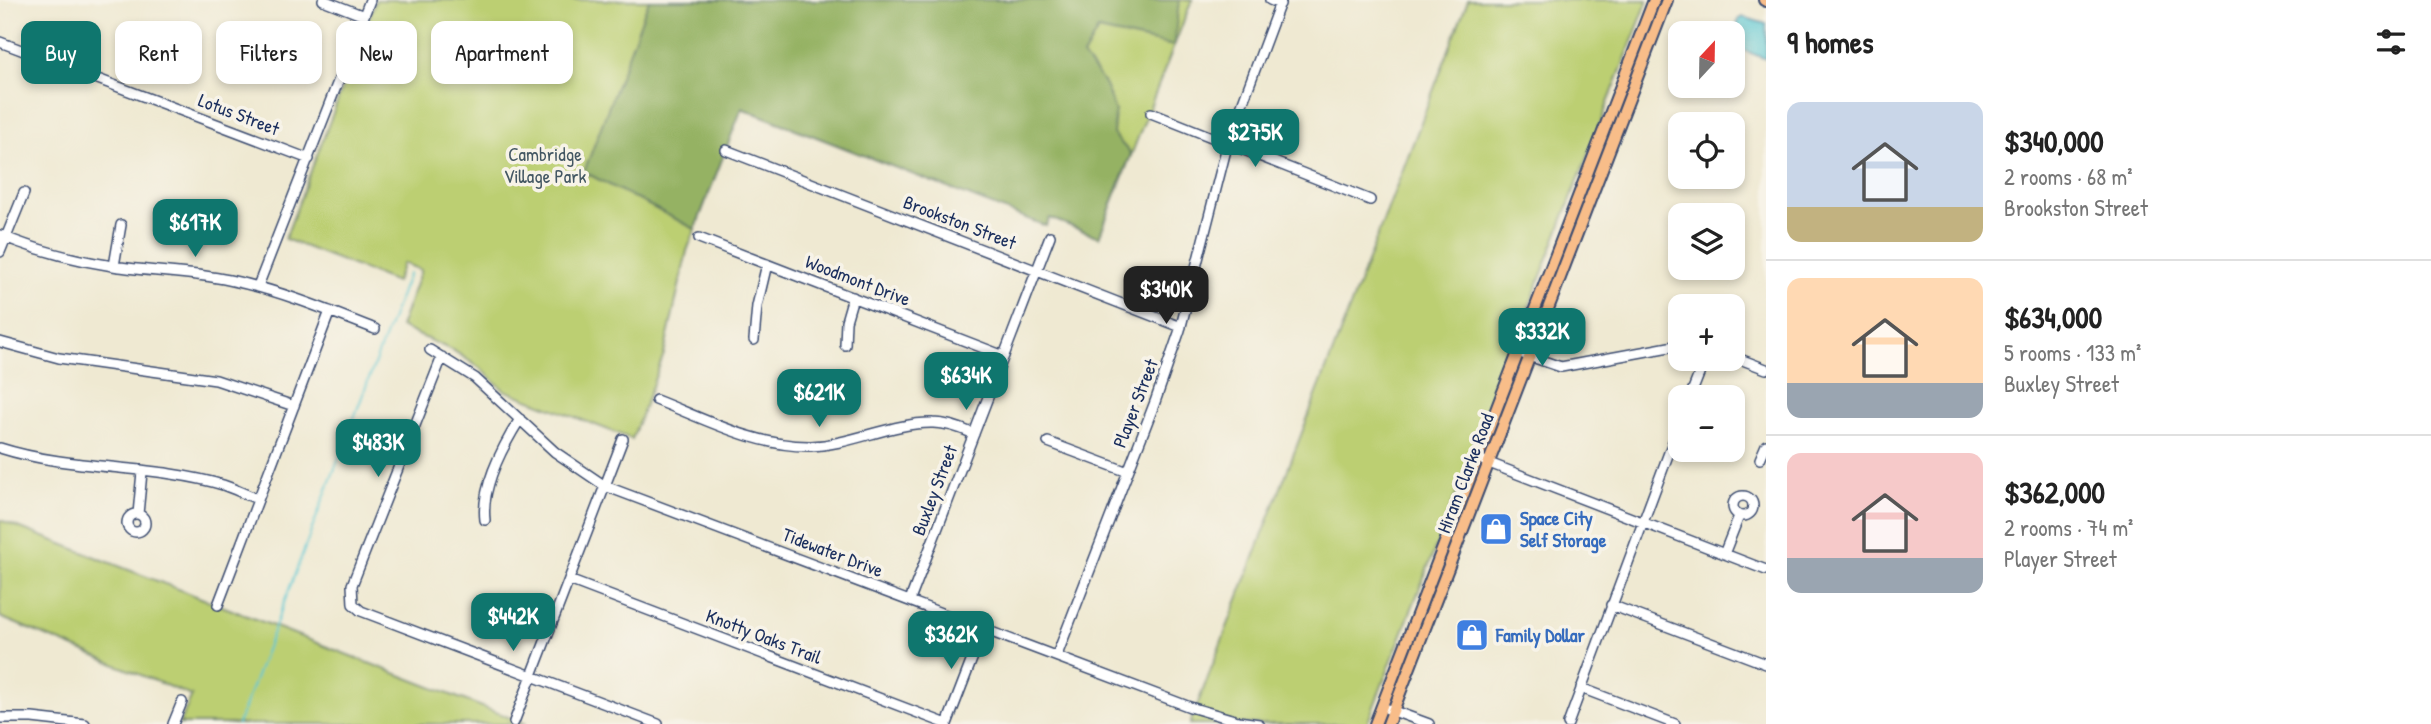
<!DOCTYPE html>
<html lang="en">
<head>
<meta charset="utf-8">
<style>
	:root { --surface:#fff; --page:#f2f2f2; --text:#222; --muted:#767676; --line:#e0e0e0; --accent:#0f766e }
	body { margin:0; font-family:"Patrick Hand",sans-serif; background:var(--page); color:var(--text); height:100vh; display:flex; flex-direction:column; font-size:26px; white-space:nowrap }
	* { box-sizing:border-box; margin:0 }
	p { font-size:23px; color:var(--muted) }
	.icon { flex:none; width:38px; height:38px; fill:none; stroke:currentColor; stroke-width:2; stroke-linecap:round; stroke-linejoin:round }
	.map { position:relative; flex:1; overflow:hidden }
	.panel { display:flex; flex-direction:column; background:var(--surface); width:665px }
	.panel>* { flex:none }
	.top-card { position:absolute; left:21px; top:21px; width:665px; height:63px; display:flex; gap:14px }
	.needle { width:46px; rotate:22deg }
	.fabs { position:absolute; left:1668px; top:21px; display:grid; gap:14px }
	.fabs a { display:grid; place-items:center; width:77px; height:77px; border-radius:14px; background:var(--surface); box-shadow:0 4px 10px #0003; font-size:35px }
	.price { position:absolute; translate:-50% -60px; padding:0 16px; border-radius:14px; background:var(--accent); color:#fff; font-size:23px; line-height:46px; filter:drop-shadow(0 2px 4px #0008) }
	.price::after { content:''; position:absolute; left:50%; top:42px; width:21px; height:16px; margin-left:-10px; background:inherit; clip-path:polygon(0 0,100% 0,50% 100%) }
	.price.active { background:#222; color:#fff }
	ul { padding:0; list-style:none }
	li { display:flex; align-items:center; gap:21px; height:175px; padding:0 21px }
	li+li { border-top:2px solid var(--line) }
	li span { display:grid; place-items:center; flex:none; width:196px; height:140px; border-radius:14px; color:#555 }
	li>.icon { margin-inline-start:auto }
	span .icon { width:84px; height:84px; fill:#fffc; stroke-width:1 }
	li b { font-size:30px }
	h2 { display:flex; justify-content:space-between; align-items:center; height:84px; padding:0 21px; font-size:30px }
	.chip { padding:0 24px; border-radius:14px; background:var(--surface); box-shadow:0 4px 10px #0003; font-size:24px; line-height:63px }
	.chip.active { background:var(--accent); color:#fff }
	main { display:flex; flex:1; min-height:0 }
	.map>svg:first-child { display:block }
</style>
</head>
<body>
<main>
<div class="map">
<svg width="1766" height="724" viewBox="0 0 1766 724">
	<rect width="100%" height="100%" fill="#f7f3e8"/>
	<filter id="ink" filterUnits="userSpaceOnUse"><feTurbulence type="fractalNoise" baseFrequency=".0143" numOctaves="2"/><feDisplacementMap in="SourceGraphic" scale="14" xChannelSelector="R" yChannelSelector="G"/><feConvolveMatrix kernelMatrix="1 2 1 2 8 2 1 2 1" color-interpolation-filters="sRGB"/></filter>
	<filter id="wash" filterUnits="userSpaceOnUse"><feTurbulence type="fractalNoise" baseFrequency=".00686" numOctaves="4" result="noise"/><feDisplacementMap in="SourceGraphic" scale="28" xChannelSelector="R" yChannelSelector="G"/><feGaussianBlur stdDeviation="1.57" result="paint"/><feColorMatrix in="noise" values="0 0 0 0 0 0 0 0 0 0 0 0 0 0 0 0 0 1.4 0 .05"/><feComposite in="paint" operator="in"/></filter>
	<g filter="url(#wash)">
		<rect width="100%" height="100%" fill="#efe9d2"/>
		<!-- green -->
		<path fill="#bccf72" stroke="#6c7f68" stroke-width="2" d="M376,0H1192L1099,237L1050,218L1046,226L741,108L687,251L664,354L632,439L504,390L480,368L454,351L400,327L421,270L403,263L396,282L285,239Z
			M1468,0H1648L1367,724H1190Z
			M0,520L526,724H179L192,696L0,617Z"/>
		<!-- forest -->
		<path fill="#95b264" stroke="#587061" stroke-width="2" d="M649,0H1179L1174,46L1098,30L1083,56L1104,83L1115,111L1113,134L1131,154L1099,237L1050,218L1046,226L742,108L695,229L584,172Z"/>
		<!-- water -->
		<path fill="#5cc8d3" stroke="#3c7c98" stroke-width="2" d="M1743,17L1766,24V59L1733,46V37L1739,19Z"/>
		<g fill="none" stroke-linecap="round" stroke-linejoin="round">
			<!-- stream -->
			<path stroke="#5cc8d3" stroke-width="2" d="M238,724L409,273"/>
		</g>
	</g>
	<g filter="url(#ink)">
		<g fill="none" stroke-linecap="round" stroke-linejoin="round">
			<defs>
				<path id="minor" d="M323,0L364,16
					M1270,0L1280,4
					M0,42L309,159
					M1151,113L1370,200
					M726,150L1181,327
					M0,235C36,250 74,260 113,266C151,272 190,272 229,280C279,290 327,310 375,329
					M699,238L1004,356
					M0,252L24,193
					M114,266L121,225
					M258,286L370,0
					M754,340L757,306L767,264
					M0,342L59,358L216,380L294,406
					M845,345L846,321L853,297
					M430,350L475,378L555,452L605,486L1190,707L1238,721L1259,724
					M1523,354L1561,367L1680,345
					M1732,356L1766,369
					M442,357L352,585L353,604L361,611L658,724
					M1690,397L1705,359
					M656,400C705,419 757,447 811,446C850,445 894,422 933,423C948,423 961,428 974,434
					M1048,442L1128,472
					M0,448C72,471 153,464 223,485C235,489 246,495 258,499
					M1760,459L1766,445
					M1484,461L1766,570
					M1733 506a10 10 0 1 1 20 0a10 10 0 1 1-20 0Z
					M127 523a9 9 0 1 1 18 0a9 9 0 1 1-18 0Z
					M138,514L142,472
					M485,520C481,488 503,446 520,419
					M1724,554L1739,516
					M569,580L947,724
					M910,600L1050,236
					M218,605L330,311
					M1611,605L1766,664
					M1057,655L1155,402L1180,330L1228,142L1281,0
					M1581,688L1675,724
					M1388,709L1429,724
					M0,718H32L85,724
					M514,722L623,439
					M173,724L182,702
					M947,724L984,628
					M1568,724L1680,423"/>
				<path id="major" d="M1764,0L1766,1
					M1375,724L1654,0
					M1388,724L1667,0"/>
			</defs>
			<!-- minor casing -->
			<use href="#minor" stroke="#3b4b6f" stroke-width="12"/>
			<!-- major casing -->
			<use href="#major" stroke="#3b4b6f" stroke-width="14"/>
			<!-- minor -->
			<use href="#minor" stroke="#fff" stroke-width="9"/>
			<!-- major -->
			<use href="#major" stroke="#f8bd89" stroke-width="10"/>
		</g>
	</g>
	<!-- icons -->
	<defs>
		<symbol id="shop-square" viewBox="-11 -11 22 22"><rect x="-9" y="-9" width="18" height="18" rx="4" fill="#3f7fe0" stroke="#f7f3e8"/><path d="M-5-2.5h2.3a2.7 3.5 0 0 1 5.4 0H5L5.5 6h-11ZM-1.5-2.5h3a1.5 2.3 0 0 0-3 0Z" fill="#fff"/></symbol>
	</defs>
	<g fill-rule="evenodd">
		<use href="#shop-square" x="1477" y="510" width="38" height="38"/>
		<use href="#shop-square" x="1453" y="616" width="38" height="38"/>
	</g>
	<g text-anchor="middle" stroke-width="7" stroke-linejoin="round" paint-order="stroke">
		<!-- street labels -->
		<g font-size="19" fill="#1b2f5e" stroke="#f7f3e8">
			<text transform="translate(239 114) rotate(21)" y="7">Lotus Street</text>
			<text transform="translate(960 222) rotate(21)" y="7">Brookston Street</text>
			<text transform="translate(858 280) rotate(21)" y="7">Woodmont Drive</text>
			<text transform="translate(1135 403) rotate(-69)" y="7">Player Street</text>
			<text transform="translate(1465 473) rotate(-69)" y="7">Hiram Clarke Road</text>
			<text transform="translate(934 490) rotate(-69)" y="7">Buxley Street</text>
			<text transform="translate(833 552) rotate(21)" y="7">Tidewater Drive</text>
			<text transform="translate(764 636) rotate(21)" y="7">Knotty Oaks Trail</text>
		</g>
		<!-- park labels -->
		<g font-size="19" fill="#435763" stroke="#f7f3e8">
			<text x="545" y="161">Cambridge<tspan x="545" dy="22">Village Park</tspan></text>
		</g>
		<!-- shop labels -->
		<g font-size="19" font-weight="bold" fill="#366cbe" stroke="#f7f3e8" text-anchor="start">
			<text x="1520" y="525">Space City<tspan x="1520" dy="22">Self Storage</tspan></text>
			<text x="1496" y="642">Family Dollar</text>
		</g>
	</g>
</svg>
<div class="fabs">
<a><svg class="needle" viewBox="-14 -14 28 28"><path d="M0-13l5 13h-10z" fill="#e53935"/><path d="M0 13l5-13h-10z" fill="#767676"/></svg></a>
<a><svg class="icon" aria-label="locate" viewBox="0 0 24 24"><circle cx="12" cy="12" r="6"/><path d="M12 2v4M12 18v4M2 12h4M18 12h4"/></svg></a>
<a><svg class="icon" aria-label="layers" viewBox="0 0 24 24"><path d="M12 4l9 5-9 5-9-5zM3 14l9 5 9-5"/></svg></a>
<a>+</a>
<a>−</a>
</div>
<b class="price" style="left:1255px;top:169px">$275K</b>
<b class="price" style="left:195px;top:259px">$617K</b>
<b class="price active" style="left:1166px;top:326px">$340K</b>
<b class="price" style="left:1542px;top:368px">$332K</b>
<b class="price" style="left:966px;top:412px">$634K</b>
<b class="price" style="left:819px;top:429px">$621K</b>
<b class="price" style="left:378px;top:479px">$483K</b>
<b class="price" style="left:513px;top:653px">$442K</b>
<b class="price" style="left:951px;top:671px">$362K</b>
<div class="top-card">
<a class="chip active">Buy</a>
<a class="chip">Rent</a>
<a class="chip">Filters</a>
<a class="chip">New</a>
<a class="chip">Apartment</a>
</div>
</div>
<section class="panel">
<h2>9 homes<svg class="icon" aria-label="filters" viewBox="0 0 24 24"><path d="M4 7h16M4 17h16"/><circle cx="9" cy="7" r="2"/><circle cx="15" cy="17" r="2"/></svg></h2>
<ul>
<li><span style="background:linear-gradient(#c9d6e8 75%,#c2b280 0)"><svg class="icon" aria-label="home" viewBox="0 0 24 24"><path d="M3 11l9-7 9 7M6 9v11h12V9"/></svg></span><div><b>$340,000</b><p>2 rooms · 68 m²</p><p>Brookston Street</p></div></li>
<li><span style="background:linear-gradient(#ffd9b3 75%,#9aa5b1 0)"><svg class="icon" aria-label="home" viewBox="0 0 24 24"><path d="M3 11l9-7 9 7M6 9v11h12V9"/></svg></span><div><b>$634,000</b><p>5 rooms · 133 m²</p><p>Buxley Street</p></div></li>
<li><span style="background:linear-gradient(#f6c9c9 75%,#9aa5b1 0)"><svg class="icon" aria-label="home" viewBox="0 0 24 24"><path d="M3 11l9-7 9 7M6 9v11h12V9"/></svg></span><div><b>$362,000</b><p>2 rooms · 74 m²</p><p>Player Street</p></div></li>
</ul>
</section>
</main>
</body>
</html>
